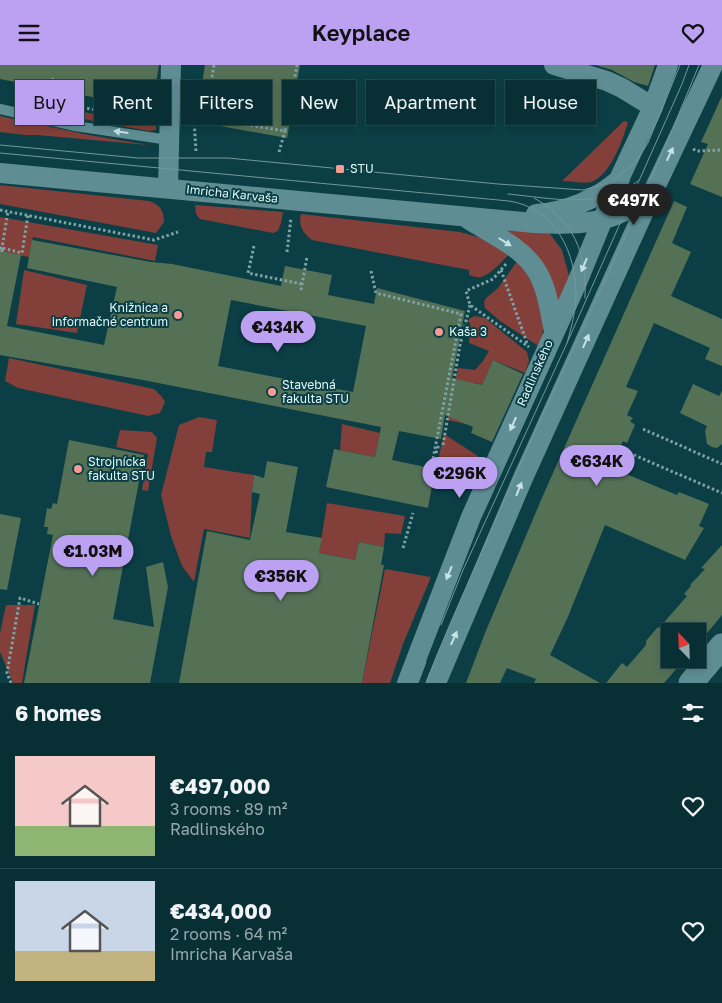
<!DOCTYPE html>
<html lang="en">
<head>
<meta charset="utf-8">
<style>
	:root { --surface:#082f34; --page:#11373c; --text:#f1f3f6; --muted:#98a9ac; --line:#294a4f; --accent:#bca0f2 }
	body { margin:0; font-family:"Golos Text",sans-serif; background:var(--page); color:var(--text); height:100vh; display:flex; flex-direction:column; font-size:19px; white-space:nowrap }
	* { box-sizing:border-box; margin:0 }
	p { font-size:16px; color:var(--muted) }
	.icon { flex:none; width:28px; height:28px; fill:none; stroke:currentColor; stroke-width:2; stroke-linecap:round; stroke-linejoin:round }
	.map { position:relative; height:618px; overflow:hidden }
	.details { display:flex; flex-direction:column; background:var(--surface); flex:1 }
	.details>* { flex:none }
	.guide { position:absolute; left:15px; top:15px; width:692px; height:45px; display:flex; gap:10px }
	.needle { width:32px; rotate:337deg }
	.tools { position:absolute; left:661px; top:558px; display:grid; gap:10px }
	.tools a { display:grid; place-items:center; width:45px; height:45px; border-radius:0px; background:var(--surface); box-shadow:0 2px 8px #0003,0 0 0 1px var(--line); font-size:25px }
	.price { position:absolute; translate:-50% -42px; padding:0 11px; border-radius:18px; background:var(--accent); color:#111; font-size:16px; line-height:32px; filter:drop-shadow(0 1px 2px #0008) }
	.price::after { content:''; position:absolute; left:50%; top:30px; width:15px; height:11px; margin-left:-8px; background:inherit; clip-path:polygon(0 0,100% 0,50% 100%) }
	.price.on { background:#222; color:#fff }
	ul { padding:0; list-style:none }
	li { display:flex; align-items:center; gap:15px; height:125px; padding:0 15px }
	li+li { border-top:1px solid var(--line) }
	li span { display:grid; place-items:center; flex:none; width:140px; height:100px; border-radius:0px; color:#555 }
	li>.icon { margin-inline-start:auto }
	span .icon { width:60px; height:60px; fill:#fffc; stroke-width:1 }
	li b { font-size:21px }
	h2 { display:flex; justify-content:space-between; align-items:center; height:60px; padding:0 15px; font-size:21px }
	.tag { padding:0 18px; border-radius:0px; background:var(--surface); box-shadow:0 2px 8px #0003,0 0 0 1px var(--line); font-size:18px; line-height:45px }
	.tag.on { background:var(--accent); color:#111 }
	header { display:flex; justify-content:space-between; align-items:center; height:65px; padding:0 15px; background:var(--accent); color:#111; font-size:22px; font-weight:600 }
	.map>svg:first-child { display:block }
</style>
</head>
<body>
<header><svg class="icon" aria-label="menu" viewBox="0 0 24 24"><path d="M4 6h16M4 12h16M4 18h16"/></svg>Keyplace<svg class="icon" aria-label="heart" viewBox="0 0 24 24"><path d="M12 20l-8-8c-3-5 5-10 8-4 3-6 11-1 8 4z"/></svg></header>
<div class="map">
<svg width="722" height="618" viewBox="0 0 722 618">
	<rect width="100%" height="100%" fill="#0b3f45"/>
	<!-- green -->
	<path fill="#833f39" d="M53,41L156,61V65L149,66L50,48Z
		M0,51L89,70L148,80L38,70H25L0,67Z
		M624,56L628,57C623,75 610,111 591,117C583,119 571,116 562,116Z
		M0,120L149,136C160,140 164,145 164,157L156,168L0,139Z
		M195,140L283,147L281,158L278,166L273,168L200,154L196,149Z
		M301,149L460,167L492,176L511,187C503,195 492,209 481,212C477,213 473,211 469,210V205L312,175C303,168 298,161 301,149Z
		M0,152L158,180L155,196L33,172L29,192L0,187Z
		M497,161L540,164L550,169L562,185L571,218L558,247Z
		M518,195L529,204L544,259L540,282L500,256L485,243L484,237L486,233L498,223Z
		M24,205L87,220L77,268L16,259Z
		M475,251L485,253L527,287L529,296L525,308L493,295L482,320L474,318L466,359L447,355L458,303L475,305L483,296L489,286L469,278L470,258L468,257L469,254Z
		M9,293L154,324L162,332L165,337L160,348L148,351L18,323L5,316Z
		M199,352L217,355L212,387H206L204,402L254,410L252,427L250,473L204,464L194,517L182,501L171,471L161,430L179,360Z
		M342,359L380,368L375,392L340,385Z
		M120,365L152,367L157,373L148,426L142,425L148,389L116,382Z
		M444,369L478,391V397L470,407L457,409L436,404Z
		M327,438L405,451L401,469L385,468L384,482L359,477L355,495L319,488Z
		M385,504L431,512L403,579L390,618H362Z
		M6,540H35L22,618H13L0,587V568Z"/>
	<!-- building -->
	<path fill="#547156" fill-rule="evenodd" d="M0,0H159L153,36L154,44L0,14Z
		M205,0H300L287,73L198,57L199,36Z
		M595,0H655L648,21L634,17L612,5Z
		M722,31V132L690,119L708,79L701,77Z
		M674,136L687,142L672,178L691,187L671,231L722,254V301L705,294L710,283L654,258L626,322L638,326L627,350L633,353L630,356L635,360L627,378L623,376L609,402L677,430L679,427L709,439L699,461L704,463L685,495L605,460L567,554L550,590L600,618H534L536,614L507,603L500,618H466L485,568L541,435Z
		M32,175L151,197L172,199L281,221L285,201L332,210L328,230L374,239L377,223L465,246L452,313L482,320L493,295L523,309L492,377L471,368L473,362L445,350L441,374L399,366L392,395L435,404L428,443L326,422L334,384L375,392L381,362L143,315L0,290V186L21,190L7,261L104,280L117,222L27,203ZM231,235L366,261L353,327L218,301Z
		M693,319L719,331L722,326V379L717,383L712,382L707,379L705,366L707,361L680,348Z
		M69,375L144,390L113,554L154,562L146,502L163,497L168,522L150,618H24L53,470L47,469L48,462H44L47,443L51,444L53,438L57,439Z
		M267,396L298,402L286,467L322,473L319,488L355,495L359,477L384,482L381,500H384L362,618H179L207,466L250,475L260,429L252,427L254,410L264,413Z
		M0,449L21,453L7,525L0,524Z
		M722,480V550L698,579V566H670V594H685L664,618H606L622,598L627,602L646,580V576L657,563L660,562L687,531L684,529L691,521L690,520L705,504L701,503Z"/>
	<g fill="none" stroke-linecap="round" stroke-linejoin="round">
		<!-- path -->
		<path stroke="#7da3a7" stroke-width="3" stroke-dasharray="2.5 2.5" stroke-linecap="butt" d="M214,0L205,53L285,66L297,0
			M18,32L152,54
			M42,37L53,13
			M693,84L697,86L722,85
			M196,86L194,55L199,52
			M279,87L285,66
			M0,145L154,175L178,167
			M254,181L248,208L302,219
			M0,183H2L8,146
			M2,187V183L22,188L28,150
			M287,187L291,153
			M506,199L493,214L466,226L470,240L529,282
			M501,205L528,281
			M371,206L376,228L461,249L433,394
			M301,225L307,192
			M643,364L722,399
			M443,380L460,280L470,240
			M620,384L722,428
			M436,388L439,379
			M403,483L413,448
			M11,618L7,608L20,533L39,539"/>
		<!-- service -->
		<path stroke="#5e8e94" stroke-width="10" d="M0,44L75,61L169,75"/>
		<!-- minor -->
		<path stroke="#5e8e94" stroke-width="20" d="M554,0L607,16L622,23L653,42
			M0,108L534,158C557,159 581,160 604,154C620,150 635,141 650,133
			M168,123L171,0
			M536,149C566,147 598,134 620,114
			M468,154C493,170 525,183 539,210C548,227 550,248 554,266
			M407,618L471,452L576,220L621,110L653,42L668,0
			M436,618L523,413L650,133L713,0"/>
		<!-- tertiary -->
		<path stroke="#5e8e94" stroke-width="25" d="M691,618L722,581"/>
		<!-- tram -->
		<path stroke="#72999d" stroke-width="1" d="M0,80L138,93H228L498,119L583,125L611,117L635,98L648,78L680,0
			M0,88L509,136C556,143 577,189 576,233C575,249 571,264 567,278
			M508,129C551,133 601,145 638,116
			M534,133C574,155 587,188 585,233
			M441,560L463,505L567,278L682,19L689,0
			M418,618L426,597
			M426,618C441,578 459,539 476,500C547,332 631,170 699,0"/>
	</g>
	<!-- one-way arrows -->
	<defs><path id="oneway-solid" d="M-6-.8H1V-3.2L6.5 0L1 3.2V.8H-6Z" transform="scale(1.25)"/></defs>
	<g fill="#c5e3e6">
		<use href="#oneway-solid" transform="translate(121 67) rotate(-172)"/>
		<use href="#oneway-solid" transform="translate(670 89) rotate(-65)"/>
		<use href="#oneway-solid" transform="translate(505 177) rotate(32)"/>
		<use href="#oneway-solid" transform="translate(584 200) rotate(113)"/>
		<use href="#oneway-solid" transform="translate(586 276) rotate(-66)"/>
		<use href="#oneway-solid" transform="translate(513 359) rotate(114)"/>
		<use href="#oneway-solid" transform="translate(519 424) rotate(-68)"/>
		<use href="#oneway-solid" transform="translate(449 508) rotate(112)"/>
		<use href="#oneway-solid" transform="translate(454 573) rotate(-66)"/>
	</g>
	<!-- markers -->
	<g fill="#f59c92" stroke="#0b3f45" stroke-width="2">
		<rect x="335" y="99" width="10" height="10" rx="2.5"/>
		<circle cx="178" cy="250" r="5"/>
		<circle cx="439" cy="267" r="5"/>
		<circle cx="272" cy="327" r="5"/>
		<circle cx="78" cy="404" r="5"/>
	</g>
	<g text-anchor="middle" stroke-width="4" stroke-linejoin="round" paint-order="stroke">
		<!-- poi labels -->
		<g font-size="12" fill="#dff8fb" stroke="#0b3f45" text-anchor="start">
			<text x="350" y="108">STU</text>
			<text x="168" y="247" text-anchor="end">Knižnica a<tspan x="168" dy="14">informačné centrum</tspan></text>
			<text x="449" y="271">Kaša 3</text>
			<text x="282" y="324">Stavebná<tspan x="282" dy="14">fakulta STU</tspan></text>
			<text x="88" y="401">Strojnícka<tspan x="88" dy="14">fakulta STU</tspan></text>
		</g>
		<!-- street labels -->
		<g font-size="12" fill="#dff8fb" stroke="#0b3f45">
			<text transform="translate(232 129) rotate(6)" y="4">Imricha Karvaša</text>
			<text transform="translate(535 308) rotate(-66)" y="4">Radlinského</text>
		</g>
	</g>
</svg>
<div class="tools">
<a><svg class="needle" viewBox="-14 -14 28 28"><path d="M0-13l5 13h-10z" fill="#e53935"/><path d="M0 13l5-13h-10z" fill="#98a9ac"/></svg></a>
</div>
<b class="price on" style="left:634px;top:161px">€497K</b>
<b class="price" style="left:278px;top:288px">€434K</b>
<b class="price" style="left:597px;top:422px">€634K</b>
<b class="price" style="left:460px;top:434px">€296K</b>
<b class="price" style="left:93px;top:512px">€1.03M</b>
<b class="price" style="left:281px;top:537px">€356K</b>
<div class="guide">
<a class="tag on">Buy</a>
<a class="tag">Rent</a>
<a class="tag">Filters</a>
<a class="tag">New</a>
<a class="tag">Apartment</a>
<a class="tag">House</a>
</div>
</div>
<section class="details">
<h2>6 homes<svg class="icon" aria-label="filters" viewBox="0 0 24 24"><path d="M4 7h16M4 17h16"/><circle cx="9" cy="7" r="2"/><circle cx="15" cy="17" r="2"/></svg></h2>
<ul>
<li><span style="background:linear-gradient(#f6c9c9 70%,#8fb573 0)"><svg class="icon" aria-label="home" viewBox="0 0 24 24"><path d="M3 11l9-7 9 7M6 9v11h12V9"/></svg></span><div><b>€497,000</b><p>3 rooms · 89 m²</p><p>Radlinského</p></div><svg class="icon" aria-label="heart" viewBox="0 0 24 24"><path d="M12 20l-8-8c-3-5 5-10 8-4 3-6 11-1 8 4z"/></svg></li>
<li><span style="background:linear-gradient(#c9d6e8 70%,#c2b280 0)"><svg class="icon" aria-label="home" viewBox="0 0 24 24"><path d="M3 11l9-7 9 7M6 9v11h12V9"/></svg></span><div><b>€434,000</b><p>2 rooms · 64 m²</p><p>Imricha Karvaša</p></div><svg class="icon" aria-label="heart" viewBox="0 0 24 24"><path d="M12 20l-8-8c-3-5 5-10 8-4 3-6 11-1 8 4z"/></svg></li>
</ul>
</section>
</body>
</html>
